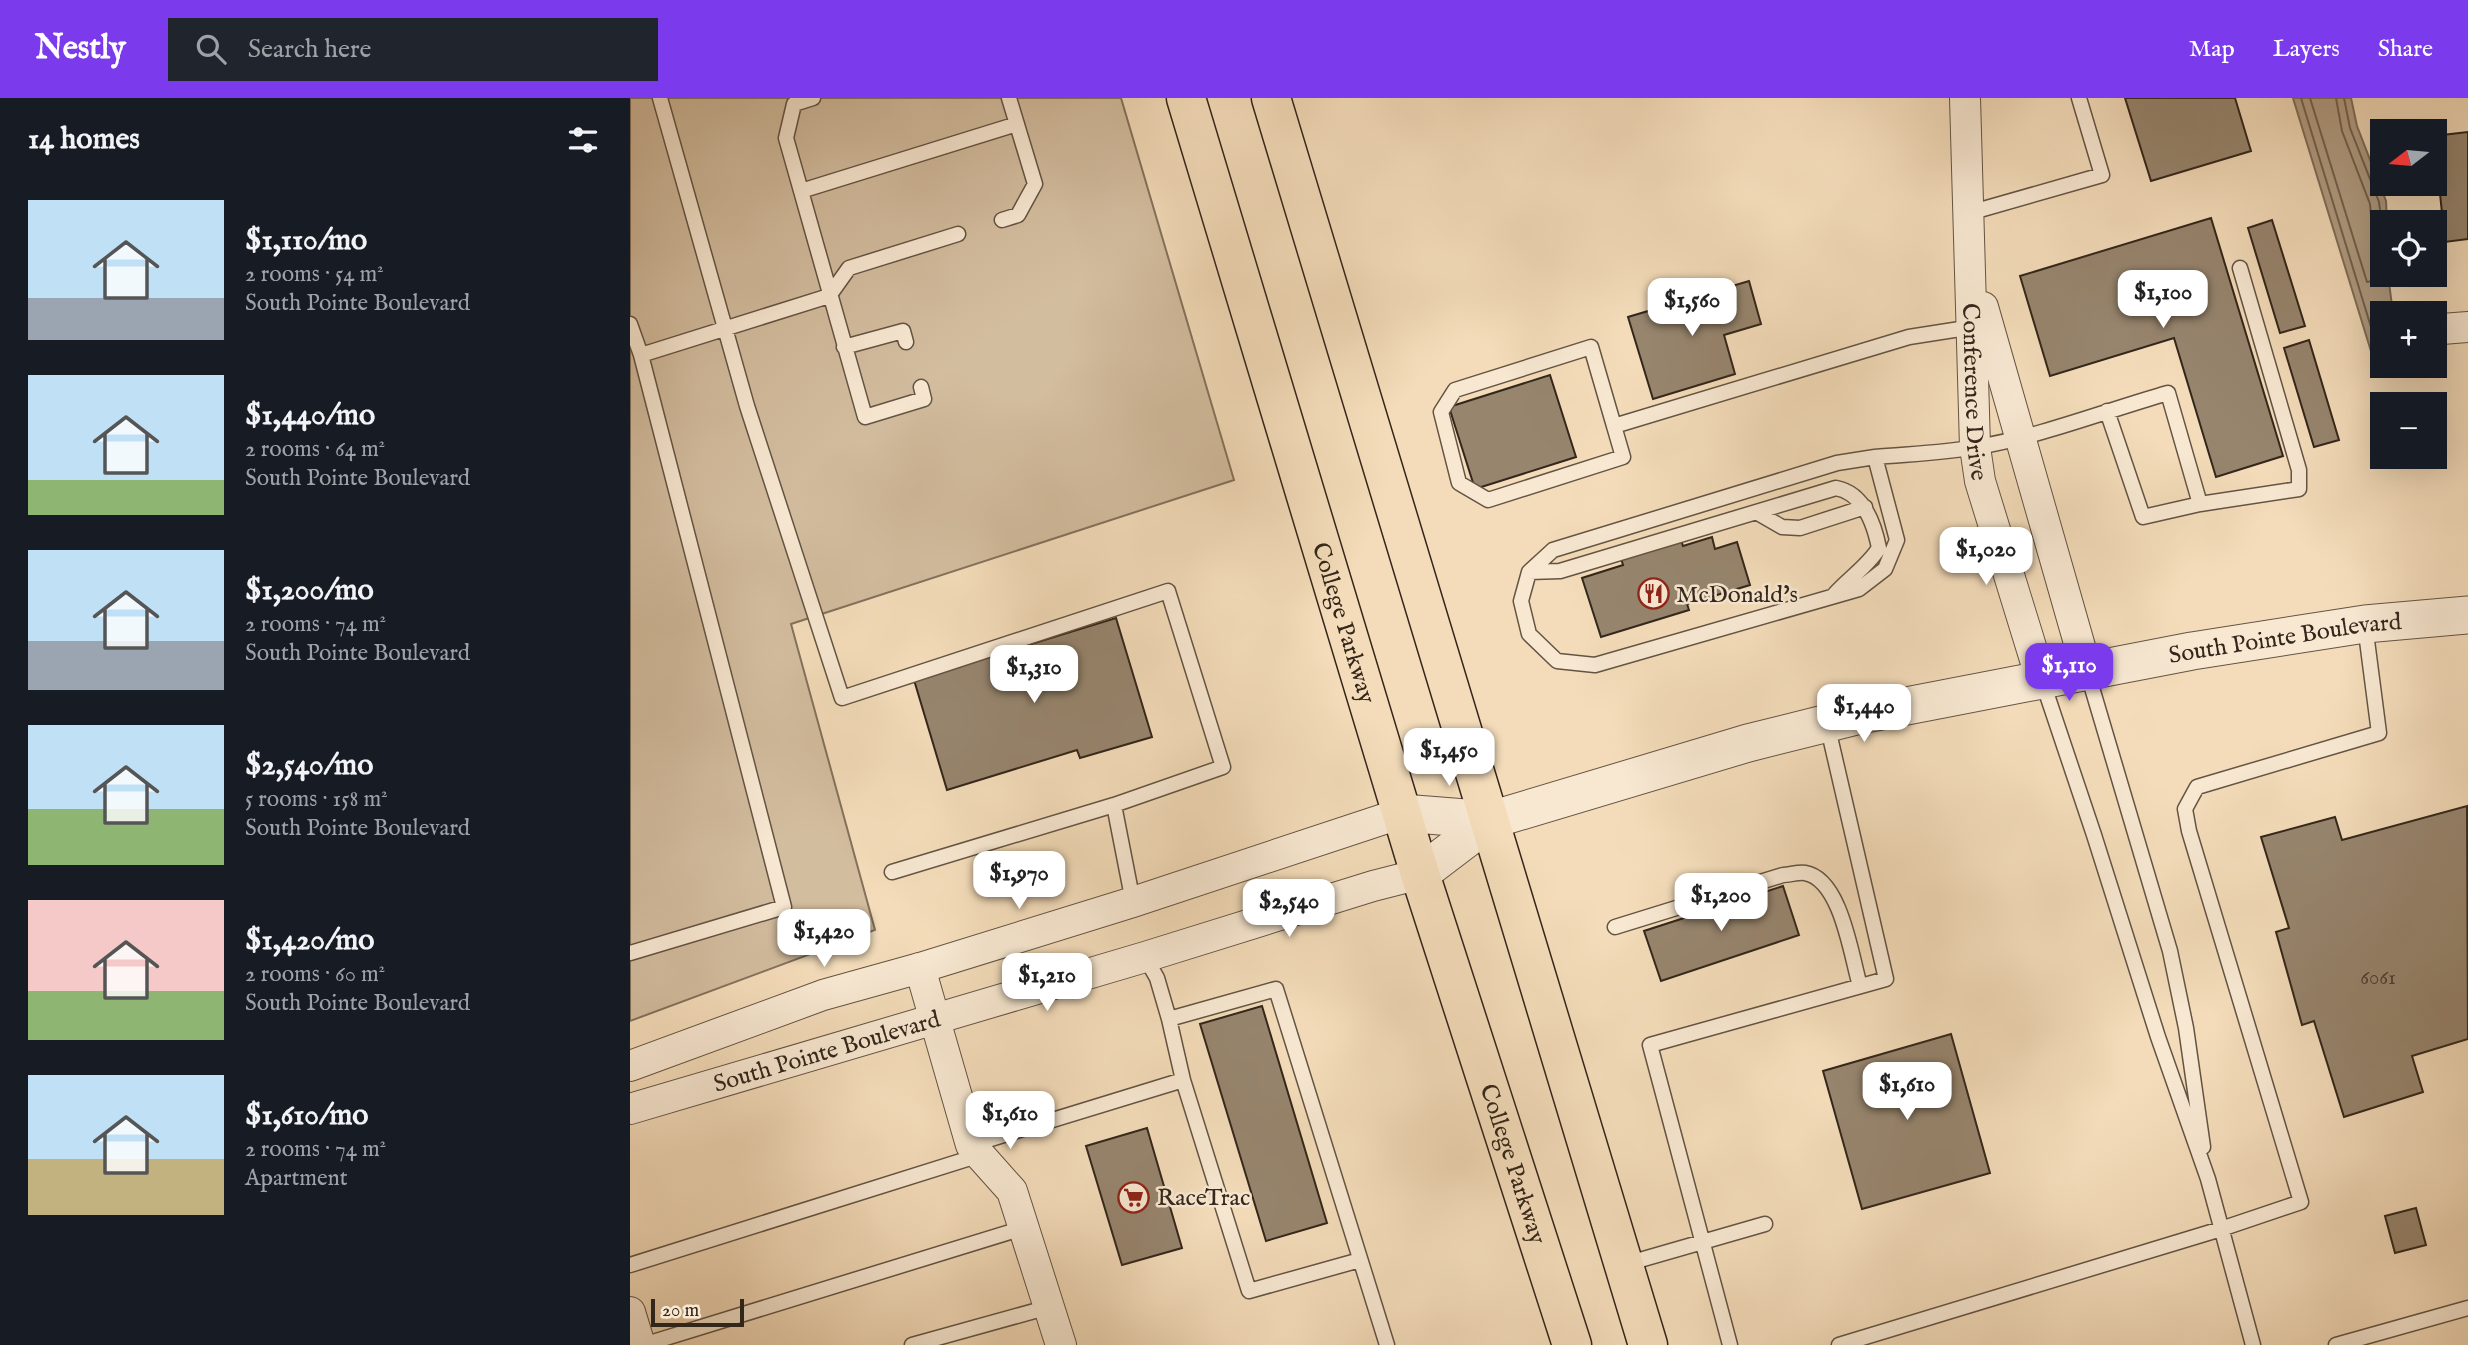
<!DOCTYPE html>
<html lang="en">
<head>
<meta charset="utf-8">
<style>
	:root { --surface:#171b24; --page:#20242c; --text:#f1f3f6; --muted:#9ea1a6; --accent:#7c3aed }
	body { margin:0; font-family:"IM FELL English",serif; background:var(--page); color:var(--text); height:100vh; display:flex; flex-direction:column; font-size:26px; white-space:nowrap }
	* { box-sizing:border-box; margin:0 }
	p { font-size:23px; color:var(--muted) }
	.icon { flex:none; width:38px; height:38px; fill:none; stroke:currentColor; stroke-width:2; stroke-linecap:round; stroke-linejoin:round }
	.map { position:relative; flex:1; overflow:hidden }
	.side { display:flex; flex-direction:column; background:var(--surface); width:630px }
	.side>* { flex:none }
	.needle { width:46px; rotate:254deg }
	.fabs { position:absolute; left:1740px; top:21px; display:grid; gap:14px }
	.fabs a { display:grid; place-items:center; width:77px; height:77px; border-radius:0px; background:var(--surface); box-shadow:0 7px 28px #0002; font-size:35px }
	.scale { position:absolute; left:21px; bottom:18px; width:93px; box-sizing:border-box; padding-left:7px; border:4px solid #33261b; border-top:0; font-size:19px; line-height:24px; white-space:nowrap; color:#33261b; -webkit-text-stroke:5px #f8e8d2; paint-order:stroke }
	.price { position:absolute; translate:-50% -60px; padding:0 16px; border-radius:14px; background:#fff; color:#222; font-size:23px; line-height:46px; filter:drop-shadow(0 2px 4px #0008) }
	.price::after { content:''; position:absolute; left:50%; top:42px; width:21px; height:16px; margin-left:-10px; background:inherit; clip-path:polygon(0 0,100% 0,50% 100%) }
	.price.current { background:var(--accent); color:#fff }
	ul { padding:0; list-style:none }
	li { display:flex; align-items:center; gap:21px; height:175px; padding:0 28px }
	li span { display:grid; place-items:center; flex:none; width:196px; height:140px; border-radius:0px; color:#555 }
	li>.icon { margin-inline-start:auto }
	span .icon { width:84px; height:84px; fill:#fffc; stroke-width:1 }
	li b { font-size:30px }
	h2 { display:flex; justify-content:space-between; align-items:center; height:84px; padding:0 28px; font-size:30px }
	header { display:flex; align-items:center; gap:42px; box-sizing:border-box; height:98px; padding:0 35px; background:var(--accent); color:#fff }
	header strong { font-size:33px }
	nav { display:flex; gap:38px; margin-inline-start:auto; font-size:24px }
	.search { width:490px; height:63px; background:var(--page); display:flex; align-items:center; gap:18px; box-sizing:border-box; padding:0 24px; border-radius:0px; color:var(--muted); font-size:26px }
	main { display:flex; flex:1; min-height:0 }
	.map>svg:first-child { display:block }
</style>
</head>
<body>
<header>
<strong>Nestly</strong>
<div class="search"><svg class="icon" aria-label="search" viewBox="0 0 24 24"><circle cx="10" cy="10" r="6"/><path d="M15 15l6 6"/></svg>Search here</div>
<nav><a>Map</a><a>Layers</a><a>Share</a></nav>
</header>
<main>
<section class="side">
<h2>14 homes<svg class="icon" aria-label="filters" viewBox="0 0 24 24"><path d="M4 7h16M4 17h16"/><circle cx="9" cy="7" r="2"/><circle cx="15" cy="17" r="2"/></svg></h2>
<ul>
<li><span style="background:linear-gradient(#bfe0f5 70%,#9aa5b1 0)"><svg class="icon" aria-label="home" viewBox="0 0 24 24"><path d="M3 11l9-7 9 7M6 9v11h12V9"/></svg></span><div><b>$1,110/mo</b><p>2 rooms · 54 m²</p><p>South Pointe Boulevard</p></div></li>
<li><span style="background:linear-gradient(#bfe0f5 75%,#8fb573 0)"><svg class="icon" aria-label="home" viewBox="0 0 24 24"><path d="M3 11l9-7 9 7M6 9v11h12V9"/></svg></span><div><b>$1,440/mo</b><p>2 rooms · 64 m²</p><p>South Pointe Boulevard</p></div></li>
<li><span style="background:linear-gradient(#bfe0f5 65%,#9aa5b1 0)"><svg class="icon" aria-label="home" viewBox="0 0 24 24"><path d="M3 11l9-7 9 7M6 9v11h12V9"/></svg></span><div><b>$1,200/mo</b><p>2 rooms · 74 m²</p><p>South Pointe Boulevard</p></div></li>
<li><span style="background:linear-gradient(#bfe0f5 60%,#8fb573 0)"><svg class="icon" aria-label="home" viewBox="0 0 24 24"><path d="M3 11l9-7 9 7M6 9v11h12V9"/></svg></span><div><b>$2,540/mo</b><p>5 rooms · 158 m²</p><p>South Pointe Boulevard</p></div></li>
<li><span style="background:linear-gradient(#f6c9c9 65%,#8fb573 0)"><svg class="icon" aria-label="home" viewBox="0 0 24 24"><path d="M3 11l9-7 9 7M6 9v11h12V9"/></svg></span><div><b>$1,420/mo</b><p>2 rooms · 60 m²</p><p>South Pointe Boulevard</p></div></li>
<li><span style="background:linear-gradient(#bfe0f5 60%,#c2b280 0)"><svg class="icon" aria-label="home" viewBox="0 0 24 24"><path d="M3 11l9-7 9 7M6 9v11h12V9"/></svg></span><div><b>$1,610/mo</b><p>2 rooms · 74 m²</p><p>Apartment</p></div></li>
</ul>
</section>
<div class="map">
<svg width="1838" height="1247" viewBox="0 0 1838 1247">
	<rect width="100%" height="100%" fill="#f4dcba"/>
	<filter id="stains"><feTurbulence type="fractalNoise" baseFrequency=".00286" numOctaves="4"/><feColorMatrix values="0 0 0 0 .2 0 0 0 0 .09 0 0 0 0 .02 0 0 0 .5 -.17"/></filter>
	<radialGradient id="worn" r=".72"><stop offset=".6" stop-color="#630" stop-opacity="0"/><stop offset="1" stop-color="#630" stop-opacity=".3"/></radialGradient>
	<!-- green -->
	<path fill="#d3bd9f" stroke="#83725d" stroke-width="2" d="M0,0H491L604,382L161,526L245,832L0,923Z"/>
	<!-- water -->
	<path fill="#b29e84" stroke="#7f6e5a" stroke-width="2" d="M1663,0H1721L1727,28L1756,103L1757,124H1752V177H1758L1763,215H1752V268H1770L1771,274L1748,276Z"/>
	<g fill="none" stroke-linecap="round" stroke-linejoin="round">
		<!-- shore -->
		<path stroke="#726250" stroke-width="2" d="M1671,0L1752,265
			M1680,0L1737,184L1742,183L1744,171L1752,163
			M1706,0L1712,33L1740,106L1742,129L1752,139
			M1714,0L1720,30L1749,104L1752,128"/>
	</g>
	<!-- building -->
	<path fill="#97856e" stroke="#33261b" stroke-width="2" d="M1495,0H1605L1621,53L1521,83Z
		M1838,34V141L1815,144L1804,38Z
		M1581,120L1653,358L1586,379L1544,240L1420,278L1390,178Z
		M1642,122L1675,228L1650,235L1618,130Z
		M1119,183L1131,226L1094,237L1105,276L1023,301L998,219Z
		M1679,242L1709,342L1684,349L1654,250Z
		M920,277L946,359L845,391L819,309Z
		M1050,439L1053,448L1082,439L1085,451L1107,444L1120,487L1057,506L1059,512L971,539L952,480L993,467L990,457Z
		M486,520L522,639L450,660L447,652L317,692L284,582Z
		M1837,708L1838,941L1782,958L1793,994L1714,1019L1684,923L1672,927L1646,834L1659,830L1631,739L1705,719L1712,742Z
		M1153,788L1169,837L1031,883L1014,833Z
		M632,908L697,1125L636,1143L570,926Z
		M1321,936L1360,1075L1232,1111L1193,973Z
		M517,1030L552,1150L492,1167L456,1048Z
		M1786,1110L1796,1147L1765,1155L1755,1118Z"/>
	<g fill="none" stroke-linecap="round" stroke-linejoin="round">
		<defs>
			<path id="service" d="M30,0L117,308L212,600L538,493L593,669L484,707L262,774
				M183,0L164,6L156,40L235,319L294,301L291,289
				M171,93L387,26
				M1339,115L1472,77L1449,0
				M372,122L388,117L405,86L379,0
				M0,226L11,257L154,809L0,855
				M214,249L273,233L276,244
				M11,257L199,198L219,170L328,136
				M984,328L993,359L858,402L829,385L811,314L825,292L961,249L984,328L1279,239L1343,229
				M1245,359L1267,442L1255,471L1229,491L965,567L927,563L899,536L891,503L899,474L923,452L1207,365Z
				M1245,359C1278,356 1313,355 1347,349C1412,338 1475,313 1538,295L1570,406L1513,419L1477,313
				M1570,406L1669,391V372L1610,170
				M1126,414L1152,429L1170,430L1235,409
				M899,474L930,473L1206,390C1233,395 1244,425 1249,450C1238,468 1219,480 1204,497
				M1457,573L1540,853L1556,930L1573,1049
				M1412,582L1464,737L1528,939L1578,1081L1623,1247
				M484,707L503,804
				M985,829L1153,777C1159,777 1168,774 1175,775C1211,781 1221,857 1230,888
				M515,859L527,880L539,921L646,891L757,1247
				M539,921L553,982L619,1193L730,1162
				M341,1047L553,982
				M996,1166L1135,1126
				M0,1167L350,1057
				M13,1247L393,1130
				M282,1247L419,1209
				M1100,1247L1020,947L1256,881L1197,626
				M1209,1247L1591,1131L1671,1104L1559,733L1555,711L1567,689L1749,635L1735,527
				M1706,1247L1838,1210"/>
			<g id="minor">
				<path id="s1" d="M1335,0L1345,349L1350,383L1411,581"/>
				<path d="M1353,209L1457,573"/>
				<path d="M1812,231L1838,229"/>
				<path d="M290,870L341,1047L382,1093L431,1247"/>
				<path d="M0,968L193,897L290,870L503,804L772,715"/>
				<path id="s2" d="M0,1011L515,859L743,788L790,776"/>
				<path d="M0,1214L10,1247"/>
			</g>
			<g id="tertiary">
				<path d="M772,715L861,722"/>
				<path id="s3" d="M790,776L861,722L1118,645L1230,617L1562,553L1735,526L1838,517"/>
			</g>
			<g id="primary">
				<path id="s4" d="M556,0L790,776L942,1247"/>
				<path d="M641,0L1018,1247"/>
			</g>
		</defs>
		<!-- service casing -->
		<use href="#service" stroke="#635443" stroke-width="17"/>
		<!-- minor casing -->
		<use href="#minor" stroke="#635443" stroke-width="32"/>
		<!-- tertiary casing -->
		<use href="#tertiary" stroke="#635443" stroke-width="39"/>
		<!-- primary casing -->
		<use href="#primary" stroke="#33261b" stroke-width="41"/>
		<!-- service -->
		<use href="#service" stroke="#f8e8d2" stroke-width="14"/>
		<!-- minor -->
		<use href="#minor" stroke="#f8e8d2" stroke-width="30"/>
		<!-- tertiary -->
		<use href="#tertiary" stroke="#f8e8d2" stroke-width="37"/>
		<!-- primary -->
		<use href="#primary" stroke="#f4dcba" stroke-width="38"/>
	</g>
	<!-- icons -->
	<defs>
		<symbol id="restaurant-ring" viewBox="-11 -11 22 22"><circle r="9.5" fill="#f8e8d2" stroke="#8f2418" stroke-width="1.5"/><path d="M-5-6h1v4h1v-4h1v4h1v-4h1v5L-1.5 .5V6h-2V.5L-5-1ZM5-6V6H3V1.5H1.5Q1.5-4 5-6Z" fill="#8f2418"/></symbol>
		<symbol id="supermarket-ring" viewBox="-11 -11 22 22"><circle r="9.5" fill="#f8e8d2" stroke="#8f2418" stroke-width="1.5"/><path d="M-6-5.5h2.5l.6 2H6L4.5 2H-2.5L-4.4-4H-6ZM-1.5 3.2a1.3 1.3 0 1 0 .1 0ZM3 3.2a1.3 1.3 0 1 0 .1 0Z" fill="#8f2418"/></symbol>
	</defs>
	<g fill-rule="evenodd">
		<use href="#restaurant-ring" x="1006" y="478" width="35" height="35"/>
		<use href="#supermarket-ring" x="486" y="1082" width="35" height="35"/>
	</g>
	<g text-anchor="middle" stroke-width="5" stroke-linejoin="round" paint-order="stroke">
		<!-- number labels -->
		<g font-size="21" fill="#4c3e30">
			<text x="1748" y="886">6061</text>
		</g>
		<!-- street labels -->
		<g font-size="24" fill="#33261b" stroke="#f8e8d2">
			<text dy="8" stroke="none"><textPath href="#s1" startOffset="294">Conference Drive</textPath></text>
			<text dy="8" stroke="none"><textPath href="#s4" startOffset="548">College Parkway</textPath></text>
			<text dy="8" stroke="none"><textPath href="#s3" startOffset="905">South Pointe Boulevard</textPath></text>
			<text dy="8" stroke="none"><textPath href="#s2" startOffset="205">South Pointe Boulevard</textPath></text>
			<text dy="8" stroke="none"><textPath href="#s4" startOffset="1115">College Parkway</textPath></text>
		</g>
		<!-- poi labels -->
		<g font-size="24" fill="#33261b" stroke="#f8e8d2" text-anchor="start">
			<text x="1046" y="504">McDonald's</text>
			<text x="527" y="1107">RaceTrac</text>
		</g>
	</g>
	<rect width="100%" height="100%" filter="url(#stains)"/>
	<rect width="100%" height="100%" fill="url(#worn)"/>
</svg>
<div class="fabs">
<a><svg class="needle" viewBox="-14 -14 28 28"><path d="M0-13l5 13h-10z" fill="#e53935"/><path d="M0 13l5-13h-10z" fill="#9ea1a6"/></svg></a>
<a><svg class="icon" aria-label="locate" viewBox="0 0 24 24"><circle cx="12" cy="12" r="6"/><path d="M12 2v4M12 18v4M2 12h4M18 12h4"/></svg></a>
<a>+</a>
<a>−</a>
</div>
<div class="scale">20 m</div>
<b class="price" style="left:1533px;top:232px">$1,100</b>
<b class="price" style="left:1062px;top:240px">$1,560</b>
<b class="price" style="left:1356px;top:489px">$1,020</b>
<b class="price current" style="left:1439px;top:605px">$1,110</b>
<b class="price" style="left:404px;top:607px">$1,310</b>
<b class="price" style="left:1234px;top:646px">$1,440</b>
<b class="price" style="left:819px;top:690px">$1,450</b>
<b class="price" style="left:389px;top:813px">$1,970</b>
<b class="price" style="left:1091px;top:835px">$1,200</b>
<b class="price" style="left:659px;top:841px">$2,540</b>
<b class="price" style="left:194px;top:871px">$1,420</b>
<b class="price" style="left:417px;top:915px">$1,210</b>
<b class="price" style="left:1277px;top:1024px">$1,610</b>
<b class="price" style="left:380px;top:1053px">$1,610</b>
</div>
</main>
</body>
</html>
